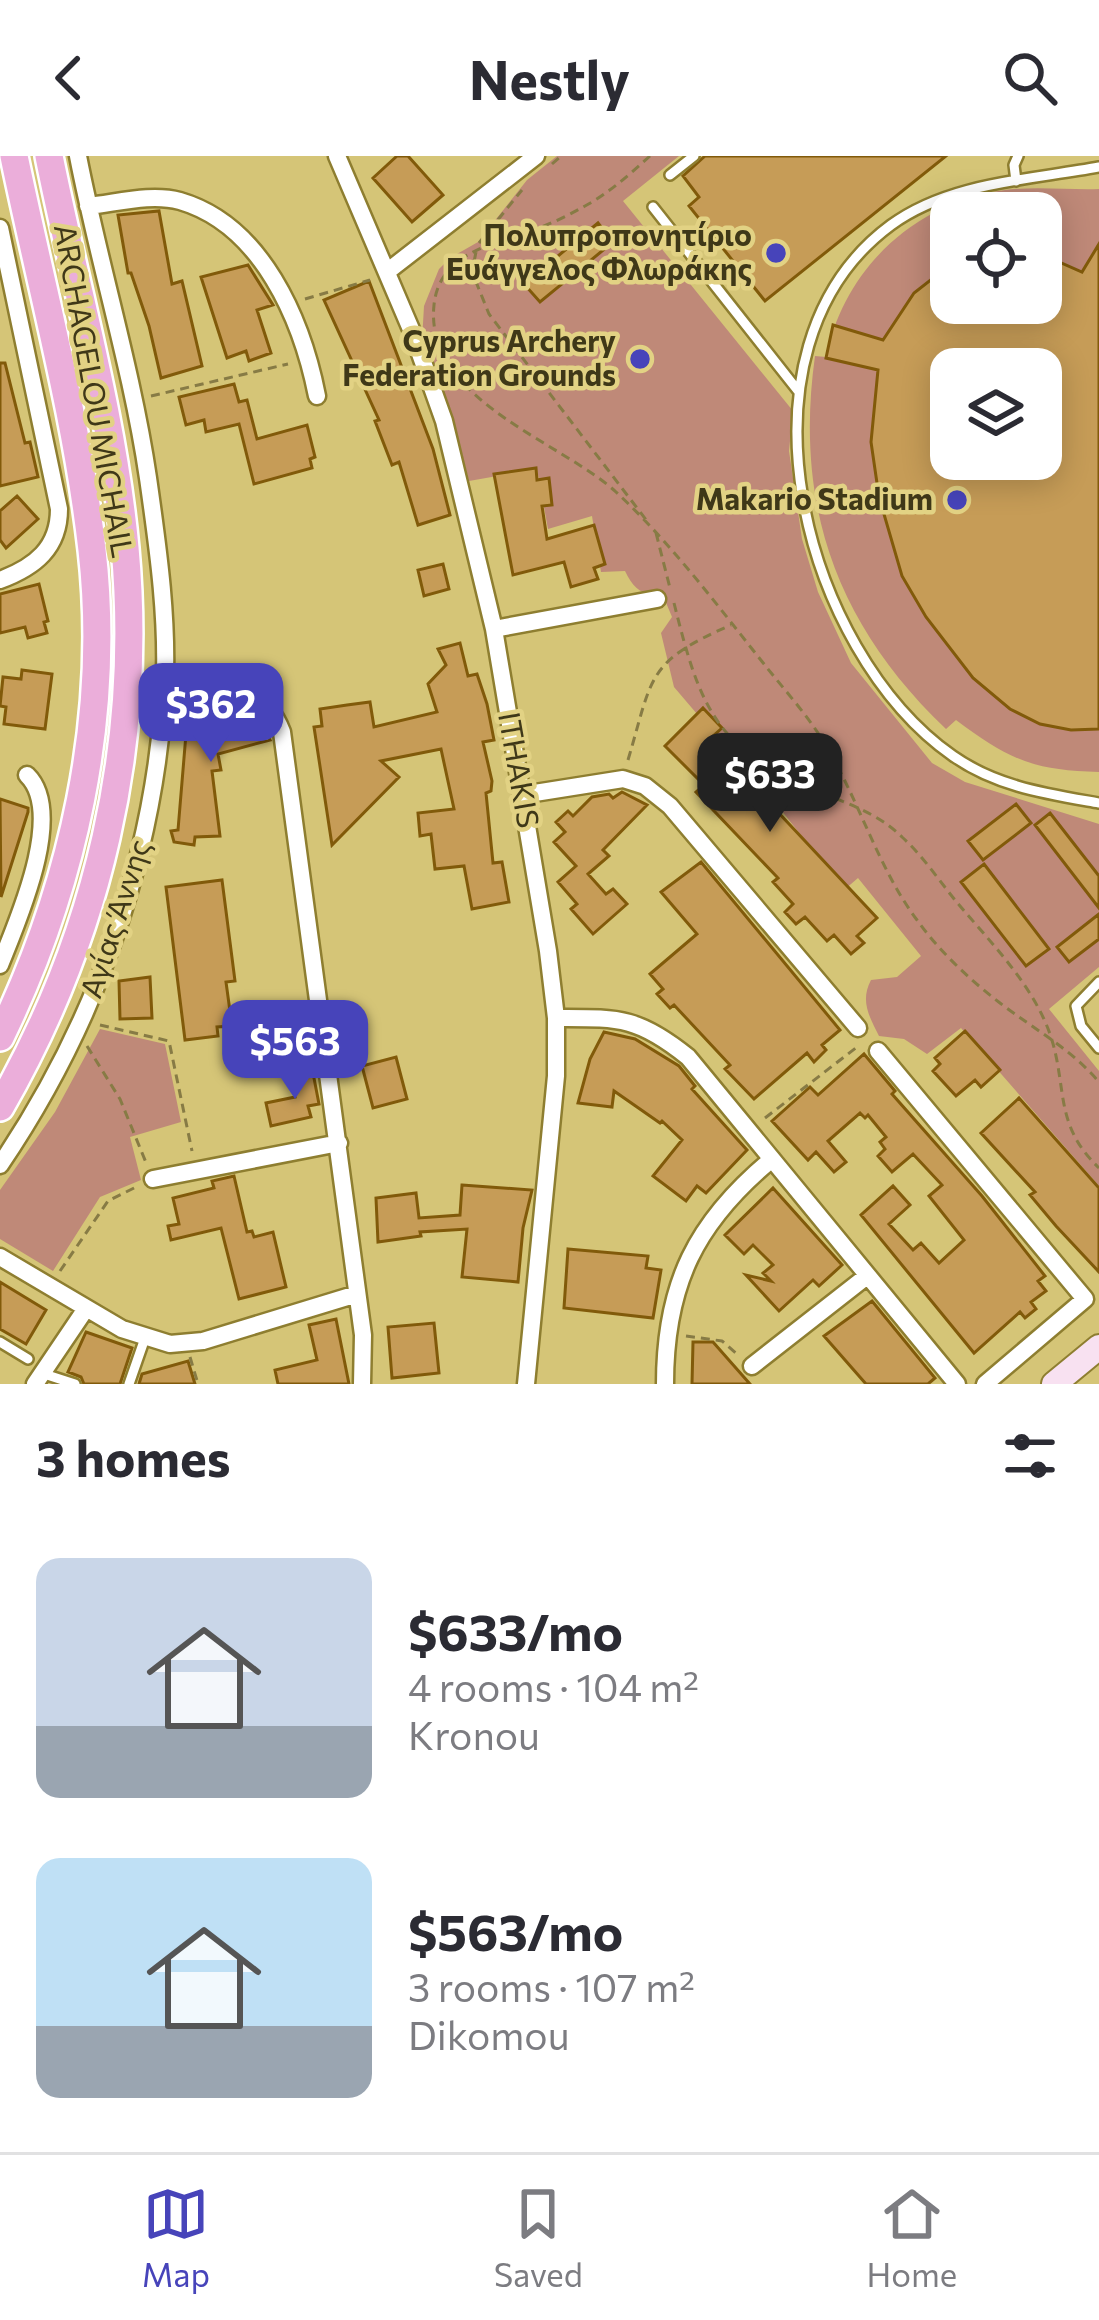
<!DOCTYPE html>
<html lang="en">
<head>
<meta charset="utf-8">
<style>
	:root { --surface:#fff; --page:#f2f2f3; --text:#2b2b33; --muted:#7c7c81; --line:#e1e1e2; --accent:#4744ba }
	body { margin:0; font-family:Commissioner,sans-serif; background:var(--page); color:var(--text); height:100vh; display:flex; flex-direction:column; font-size:45px; white-space:nowrap }
	* { box-sizing:border-box; margin:0 }
	p { font-size:39px; color:var(--muted) }
	.icon { flex:none; width:66px; height:66px; fill:none; stroke:currentColor; stroke-width:2; stroke-linecap:round; stroke-linejoin:round }
	.map { position:relative; height:1228px; overflow:hidden }
	.drawer { display:flex; flex-direction:column; background:var(--surface); flex:1 }
	.drawer>* { flex:none }
	.buttons { position:absolute; left:930px; top:36px; display:grid; gap:24px }
	.buttons a { display:grid; place-items:center; width:132px; height:132px; border-radius:24px; background:var(--surface); box-shadow:0 6px 30px #0003; font-size:60px }
	.price { position:absolute; translate:-50% -102px; padding:0 27px; border-radius:24px; background:var(--accent); color:#fff; font-size:39px; line-height:78px; filter:drop-shadow(0 3px 6px #0008) }
	.price::after { content:''; position:absolute; left:50%; top:72px; width:36px; height:27px; margin-left:-18px; background:inherit; clip-path:polygon(0 0,100% 0,50% 100%) }
	.price.selected { background:#222; color:#fff }
	ul { padding:0; list-style:none }
	li { display:flex; align-items:center; gap:36px; height:300px; padding:0 36px }
	li span { display:grid; place-items:center; flex:none; width:336px; height:240px; border-radius:24px; color:#555 }
	li>.icon { margin-inline-start:auto }
	span .icon { width:144px; height:144px; fill:#fffc; stroke-width:1 }
	li b { font-size:51px }
	h2 { display:flex; justify-content:space-between; align-items:center; height:144px; padding:0 36px; font-size:51px }
	header { display:flex; justify-content:space-between; align-items:center; height:156px; padding:0 36px; background:var(--surface); font-size:54px; font-weight:700 }
	.dock { display:flex; justify-content:space-around; align-items:center; height:168px; border-top:3px solid var(--line); background:var(--surface); font-size:33px; color:var(--muted) }
	.dock a { display:grid; justify-items:center; gap:6px }
	.dock .selected { color:var(--accent) }
	.map>svg:first-child { display:block }
</style>
</head>
<body>
<header><svg class="icon" aria-label="back" viewBox="0 0 24 24"><path d="M15 5l-7 7 7 7"/></svg>Nestly<svg class="icon" aria-label="search" viewBox="0 0 24 24"><circle cx="10" cy="10" r="6"/><path d="M15 15l6 6"/></svg></header>
<div class="map">
<svg width="1099" height="1228" viewBox="0 0 1099 1228">
	<rect width="100%" height="100%" fill="#d5c577"/>
	<!-- green -->
	<path fill="#bf8978" fill-rule="evenodd" d="M557,0H679L623,45L793,255L789,295L802,383L818,436L851,507L932,607L965,626L1099,668V811L1049,853L1099,915V1030L961,872L927,898L904,883L879,880C869,860 860,845 871,824L897,821L921,800L858,722L844,734L745,608L726,592L674,531L661,477L672,461L662,437C642,441 633,432 625,415L601,416L592,360L548,373L537,313L469,325L452,259L422,185L424,150L439,113L450,102L478,86L527,24Z
		M1099,33V616C1032,614 1010,604 956,564L946,573C837,469 794,350 815,200L826,201C844,113 915,46 1005,34C1036,30 1068,34 1099,33ZM951,57H1041V147H951ZM951,213H1041V303H951Z
		M100,873L165,888L181,966L130,981L141,1024L100,1041L53,1115L0,1083V1034L55,956Z"/>
	<!-- building -->
	<path fill="#c69c57" stroke="#815a0a" stroke-width="3" fill-rule="evenodd" d="M397,0H408L443,39L412,66L373,22Z
		M705,0H946L765,145L689,50L699,41L683,20Z
		M159,55L172,128L182,125L202,210L161,222L149,170L131,117H128L118,59Z
		M598,67L613,86L540,146L524,128Z
		M1099,88V573L1071,574L1040,568L1010,553L973,522L926,461L902,420L879,341L871,286L878,214L826,202L833,169L883,184L914,137L951,108V147H1041V98L1082,116ZM951,213H1041V303H951Z
		M248,109L273,149L257,154L271,197L249,205L246,195L227,202L201,121Z
		M369,125L433,293L450,359L418,369L399,306L392,309L375,265L379,264L324,144Z
		M0,207H5L25,287L30,286L38,321L0,330Z
		M234,228L239,246L247,244L257,283L307,269L315,301L310,303L312,312L254,328L239,268L206,276L204,264L186,269L179,241Z
		M536,312L537,324L549,322L552,349L542,350L547,383L594,369L605,408L594,412L598,423L571,431L564,406L513,419L494,318Z
		M17,340L38,363L6,392L0,384V355Z
		M443,408L449,433L424,440L418,414Z
		M39,428L48,465L44,466L47,477L28,482L25,471L0,477V438Z
		M460,487L468,520L477,518L487,548L494,584L483,586L492,625L491,635L486,637L493,707L502,706L509,746L472,753L464,710L435,713L431,678L420,680L418,657L454,653L441,593L381,605L399,621L332,689L314,571L322,570L320,553L347,549L370,546L374,571L437,556L428,528L446,509L438,493Z
		M22,514L52,518L45,573L4,568L6,551L0,550L3,521L21,523Z
		M226,547L253,555L270,584L218,598L221,614L212,615L220,680L195,681L194,689L174,686L171,675L178,674L186,578L194,576L192,556Z
		M703,552L722,572L713,580L734,602L738,598L768,632L761,638L877,762L857,780L864,787L851,798L834,779L827,785L805,761L796,768L785,756L793,748L773,726L778,722L696,636L704,629L665,590Z
		M622,636L647,649L603,694L609,700L588,718L606,738L613,733L627,748L593,778L571,753L577,748L558,726L576,710L554,686L565,676L556,666L568,655L573,660L592,641L609,638L613,642Z
		M0,643L28,652V656L1,741Z
		M1016,648L1031,667L983,704L968,685Z
		M1050,657L1099,720V752L1035,669Z
		M701,706L840,874L822,889L826,894L814,906L807,897L754,943L725,913L730,909L674,849L670,852L657,838L663,833L650,818L697,778L661,736Z
		M984,708L1049,793L1026,810L961,726Z
		M222,724L235,825L226,826L232,870L217,871L218,880L185,884L166,731Z
		M1099,758V783L1069,806L1057,791Z
		M150,821L152,862L120,863L119,825Z
		M965,875L1000,914L981,931L975,924L956,940L933,915L940,908L935,902Z
		M604,876L635,883L679,910L695,930L692,933L747,994L706,1037L697,1030L686,1045L653,1020L682,984L662,965L660,967L614,935L612,951L578,947L590,903Z
		M864,898L895,935L892,938L982,1040L1045,1120L1038,1125L1046,1135L1031,1146L1036,1153L1025,1162L1020,1156L974,1197L861,1059L893,1030L910,1049L889,1068L913,1094L921,1087L939,1107L964,1084L929,1040L942,1029L913,998L892,1016L878,1000L885,993L880,986L886,981L868,959L865,962L860,957L828,985L846,1006L834,1016L816,996L808,1004L772,965L810,931L818,939Z
		M396,901L407,943L373,952L362,910Z
		M313,917L319,948L308,950L311,961L271,970L266,947L295,941L290,922Z
		M1019,942L1099,1032V1116L1056,1070L1030,1039L1035,1036L981,977Z
		M234,1020L247,1076L252,1075L254,1081L273,1076L286,1131L239,1143L221,1072L171,1084L168,1070L179,1068L173,1042L214,1032L212,1025Z
		M462,1029L532,1034L523,1072L518,1126L462,1121L467,1073L420,1076L421,1080L378,1086L376,1042L416,1037L419,1062L460,1059Z
		M773,1032L842,1109L819,1130L813,1124L779,1155L746,1119L771,1125L763,1117L773,1109L753,1089L744,1098L725,1079Z
		M568,1093L648,1100L646,1112L661,1114L653,1162L564,1152Z
		M0,1126L46,1154L26,1188L0,1173Z
		M872,1145L935,1222L928,1228H866L824,1180Z
		M336,1163L349,1228H278L275,1214L317,1204L309,1169Z
		M434,1167L439,1217L392,1222L388,1171Z
		M86,1176L132,1192L120,1228H84L81,1221L68,1216Z
		M693,1186H713L750,1228H692Z
		M188,1205L195,1228H139L142,1218Z"/>
	<g fill="none" stroke-linecap="round" stroke-linejoin="round">
		<defs>
			<path id="service" d="M1099,11C1030,24 950,26 891,69C723,193 803,495 953,600C997,631 1048,638 1099,647
				M670,19L694,0
				M1016,25L1014,9L1018,0
				M653,51L799,236
				M1099,826L1076,850L1081,870L1099,892
				M0,1186L28,1203
				M41,1217L75,1228
				M129,1228L145,1182"/>
			<path id="minor" d="M337,0L413,178L444,265L494,473L548,795L556,862V920L526,1228
				M88,50C117,47 151,37 180,45C262,69 302,164 317,240
				M0,72L59,353C59,392 35,411 0,424
				M388,115L536,0
				M494,473L657,443
				M164,536C214,533 260,519 282,576L363,1179L362,1228
				M522,639L623,623L645,630L670,650L858,872
				M0,809C17,766 66,657 27,619
				M556,862C618,862 637,860 688,901L957,1228
				M878,895L1085,1143L985,1228
				M0,1009C95,869 152,709 164,540C169,468 158,392 148,322C132,213 99,108 78,0
				M153,1023L339,987
				M0,1101L122,1173L170,1188L203,1185L357,1138
				M752,1210L867,1120
				M35,1228L85,1154
				M665,1228C665,1128 696,1066 772,1003"/>
			<path id="secondary" d="M1054,1228L1099,1191"/>
			<path id="trunk" d="M0,881C73,731 111,561 92,394C77,261 41,131 14,0
				M0,951C98,781 143,589 125,392C113,260 75,130 49,0"/>
		</defs>
		<!-- service casing -->
		<use href="#service" stroke="#8e7e30" stroke-width="14"/>
		<!-- minor casing -->
		<use href="#minor" stroke="#8e7e30" stroke-width="21"/>
		<!-- secondary casing -->
		<use href="#secondary" stroke="#8e7e30" stroke-width="28"/>
		<!-- trunk casing -->
		<use href="#trunk" stroke="#fff" stroke-width="32"/>
		<!-- path -->
		<path stroke="#877b45" stroke-width="3" stroke-dasharray="9 6" stroke-linecap="butt" d="M650,0C630,18 609,37 585,50C567,60 547,70 527,76C489,89 439,99 434,149C424,244 562,286 616,336C671,387 717,449 764,508C786,536 812,564 829,595C861,650 879,713 917,764C939,795 970,824 1000,847C1035,874 1070,892 1099,926
			M552,8L561,0
			M479,87L522,34
			M476,96L472,116L489,158L647,365
			M305,143L370,124
			M151,240L288,208
			M656,377L670,432
			M674,447C699,547 714,593 814,634C844,646 878,657 902,681C922,699 938,723 955,744C989,785 1032,827 1050,878C1068,931 1053,968 1099,1012
			M628,604C653,520 646,506 731,469
			M100,869L169,885L192,995
			M87,890L120,943L147,1009
			M765,962L857,891
			M60,1115L108,1045L136,1031
			M686,1180L722,1185L737,1198
			M190,1201L198,1228"/>
		<!-- service -->
		<use href="#service" stroke="#fff" stroke-width="9"/>
		<!-- minor -->
		<use href="#minor" stroke="#fff" stroke-width="16"/>
		<!-- secondary -->
		<use href="#secondary" stroke="#f8e1f1" stroke-width="24"/>
		<!-- trunk -->
		<use href="#trunk" stroke="#ebaeda" stroke-width="27"/>
	</g>
	<!-- markers -->
	<g fill="#4744ba" stroke="#e2d284" stroke-width="4.5">
		<circle cx="776" cy="97" r="12"/>
		<circle cx="640" cy="203" r="12"/>
		<circle cx="957" cy="344" r="12"/>
	</g>
	<g text-anchor="middle" stroke-width="9" stroke-linejoin="round" paint-order="stroke">
		<!-- poi labels -->
		<g font-size="30" font-weight="bold" fill="#3f3818" stroke="#e2d284" text-anchor="end">
			<text x="752" y="90">Πολυπροπονητίριο<tspan x="752" dy="34">Ευάγγελος Φλωράκης</tspan></text>
			<text x="616" y="196">Cyprus Archery<tspan x="616" dy="34">Federation Grounds</tspan></text>
			<text x="933" y="354">Makario Stadium</text>
		</g>
		<!-- street labels -->
		<g font-size="30" fill="#3f3818" stroke="#e2d284">
			<text transform="translate(93 235) rotate(80)" y="10">ARCHAGELOU MICHAIL</text>
			<text transform="translate(518 614) rotate(80)" y="10">ITHAKIS</text>
			<text transform="translate(116 763) rotate(-72)" y="10">Αγίας Άννης</text>
		</g>
	</g>
</svg>
<div class="buttons">
<a><svg class="icon" aria-label="locate" viewBox="0 0 24 24"><circle cx="12" cy="12" r="6"/><path d="M12 2v4M12 18v4M2 12h4M18 12h4"/></svg></a>
<a><svg class="icon" aria-label="layers" viewBox="0 0 24 24"><path d="M12 4l9 5-9 5-9-5zM3 14l9 5 9-5"/></svg></a>
</div>
<b class="price" style="left:211px;top:609px">$362</b>
<b class="price selected" style="left:770px;top:679px">$633</b>
<b class="price" style="left:295px;top:946px">$563</b>
</div>
<section class="drawer">
<h2>3 homes<svg class="icon" aria-label="filters" viewBox="0 0 24 24"><path d="M4 7h16M4 17h16"/><circle cx="9" cy="7" r="2"/><circle cx="15" cy="17" r="2"/></svg></h2>
<ul>
<li><span style="background:linear-gradient(#c9d6e8 70%,#9aa5b1 0)"><svg class="icon" aria-label="home" viewBox="0 0 24 24"><path d="M3 11l9-7 9 7M6 9v11h12V9"/></svg></span><div><b>$633/mo</b><p>4 rooms · 104 m²</p><p>Kronou</p></div></li>
<li><span style="background:linear-gradient(#bfe0f5 70%,#9aa5b1 0)"><svg class="icon" aria-label="home" viewBox="0 0 24 24"><path d="M3 11l9-7 9 7M6 9v11h12V9"/></svg></span><div><b>$563/mo</b><p>3 rooms · 107 m²</p><p>Dikomou</p></div></li>
</ul>
</section>
<nav class="dock">
<a class="selected"><svg class="icon" aria-label="map" viewBox="0 0 24 24"><path d="M3 6l6-2 6 2 6-2v14l-6 2-6-2-6 2zM9 4v14M15 6v14"/></svg>Map</a>
<a><svg class="icon" aria-label="saved" viewBox="0 0 24 24"><path d="M7 4h10v16l-5-4-5 4z"/></svg>Saved</a>
<a><svg class="icon" aria-label="home" viewBox="0 0 24 24"><path d="M3 11l9-7 9 7M6 9v11h12V9"/></svg>Home</a>
</nav>
</body>
</html>
